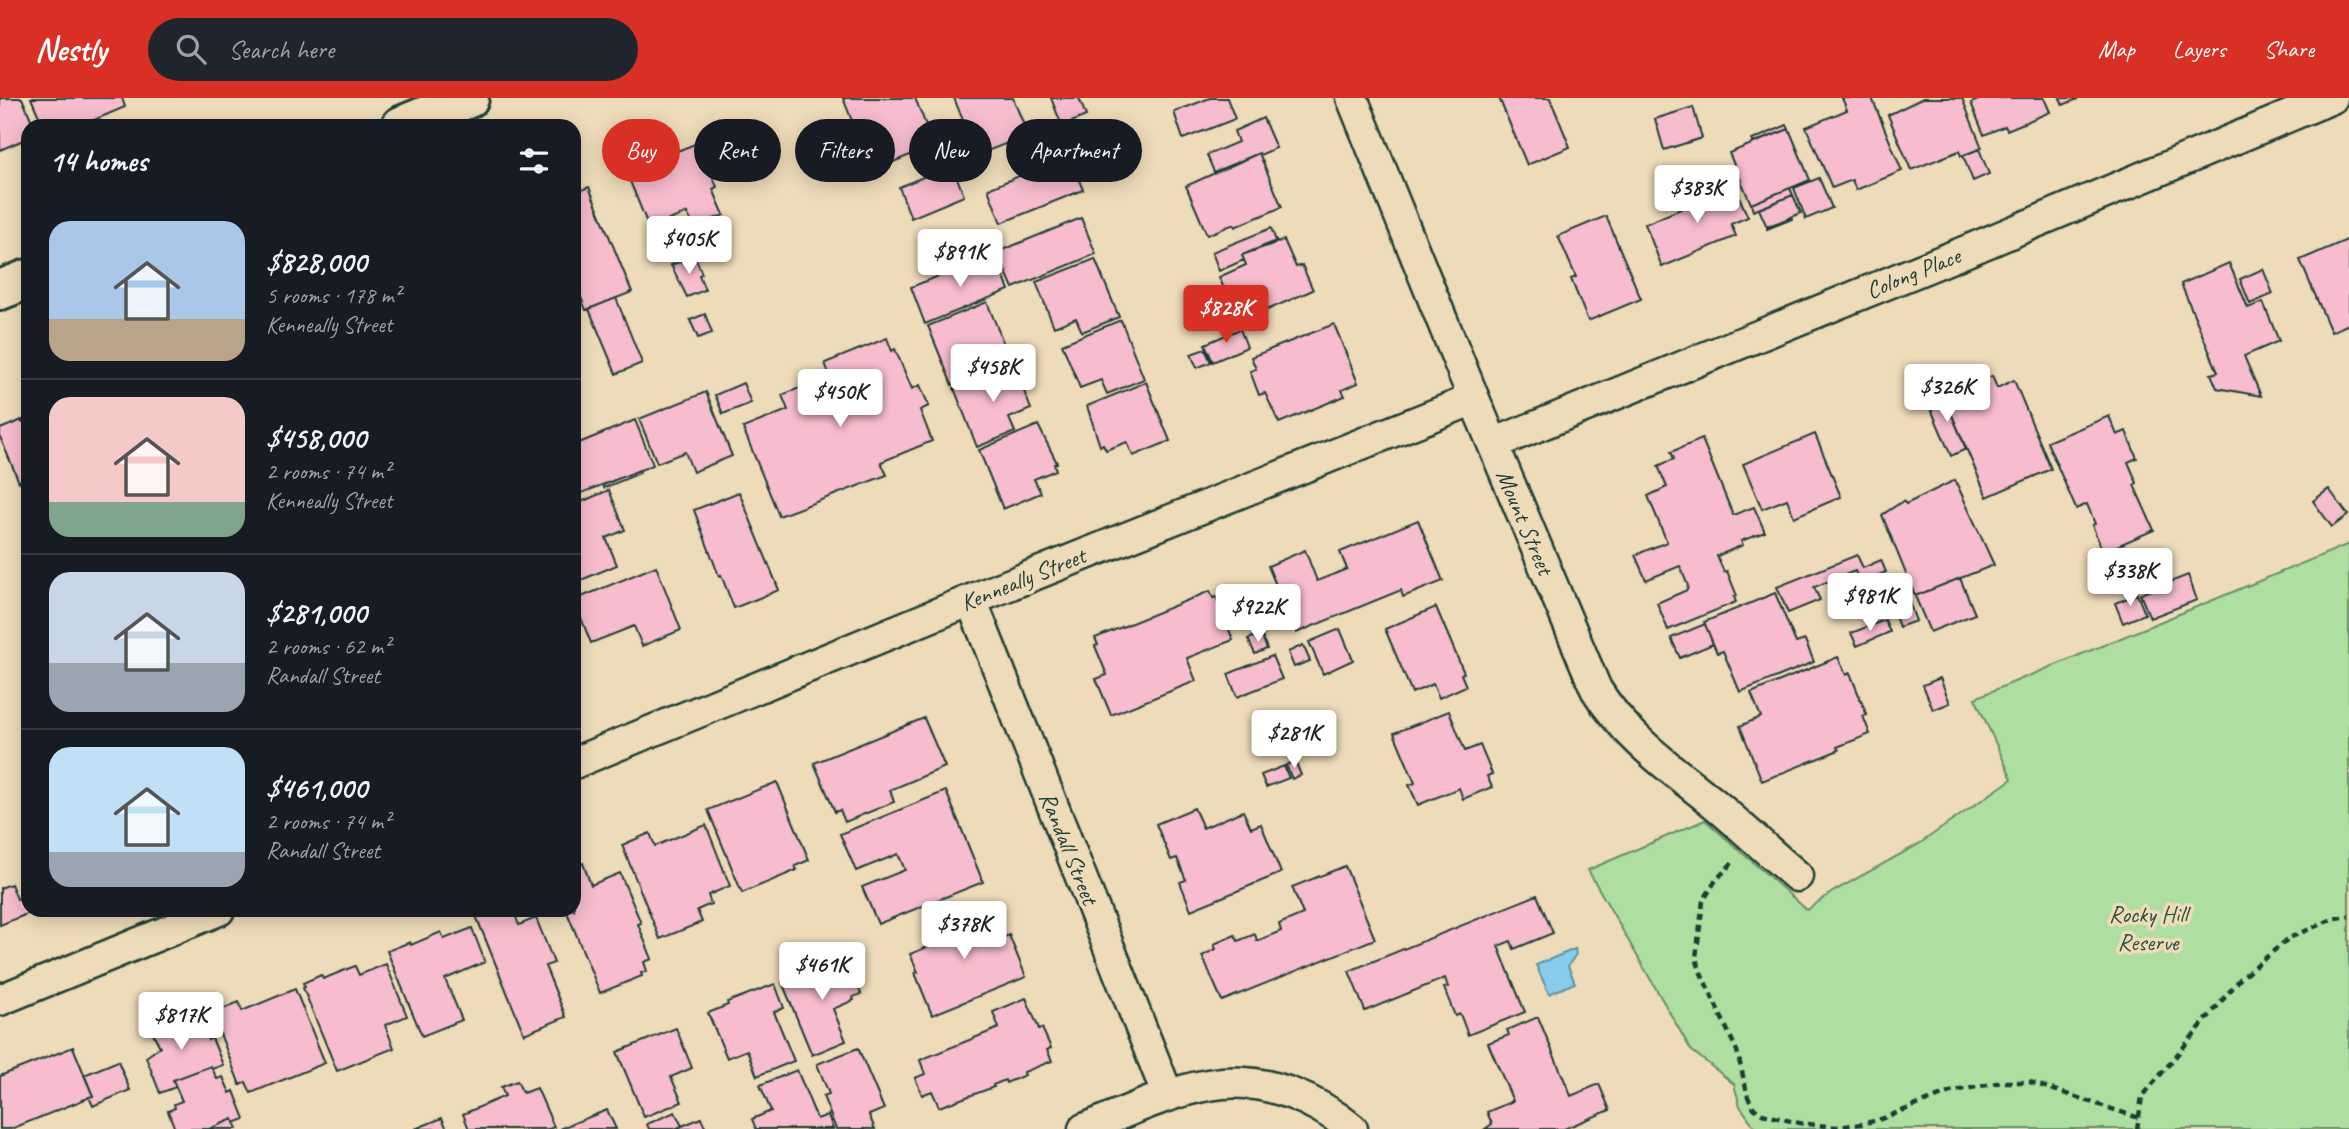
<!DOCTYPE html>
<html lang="en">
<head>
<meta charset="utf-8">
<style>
	:root { --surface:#171b24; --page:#20242c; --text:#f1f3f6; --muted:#9ea1a6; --line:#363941; --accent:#d93025 }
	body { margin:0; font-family:Caveat,sans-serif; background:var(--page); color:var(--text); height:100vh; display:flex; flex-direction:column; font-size:26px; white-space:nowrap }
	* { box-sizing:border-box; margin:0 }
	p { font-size:23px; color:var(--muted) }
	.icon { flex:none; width:38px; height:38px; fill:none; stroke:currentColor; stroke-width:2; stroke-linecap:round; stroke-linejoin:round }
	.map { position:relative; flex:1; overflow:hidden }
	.side { position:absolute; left:21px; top:21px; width:560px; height:798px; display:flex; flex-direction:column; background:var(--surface); border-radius:21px; box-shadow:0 4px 18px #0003 }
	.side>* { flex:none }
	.banner { position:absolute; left:602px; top:21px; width:665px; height:63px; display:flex; gap:14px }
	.price { position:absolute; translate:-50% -60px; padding:0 16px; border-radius:7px; background:#fff; color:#222; font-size:23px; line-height:46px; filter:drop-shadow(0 2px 4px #0008) }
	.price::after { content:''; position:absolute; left:50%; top:42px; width:21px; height:16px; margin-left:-10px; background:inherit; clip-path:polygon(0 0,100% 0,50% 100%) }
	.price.on { background:var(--accent); color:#fff }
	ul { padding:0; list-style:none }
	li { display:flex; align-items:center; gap:21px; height:175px; padding:0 28px }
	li+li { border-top:2px solid var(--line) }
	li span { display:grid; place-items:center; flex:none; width:196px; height:140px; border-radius:21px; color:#555 }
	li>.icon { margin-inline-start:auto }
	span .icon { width:84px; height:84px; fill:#fffc; stroke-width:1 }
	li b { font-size:30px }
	h2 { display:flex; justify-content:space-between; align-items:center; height:84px; padding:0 28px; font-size:30px }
	.chip { padding:0 24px; border-radius:32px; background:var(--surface); box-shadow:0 4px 18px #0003; font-size:24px; line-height:63px }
	.chip.on { background:var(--accent); color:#fff }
	header { display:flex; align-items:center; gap:42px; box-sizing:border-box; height:98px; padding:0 35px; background:var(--accent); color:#fff }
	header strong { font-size:33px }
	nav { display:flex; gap:38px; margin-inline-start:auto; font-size:24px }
	.search { width:490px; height:63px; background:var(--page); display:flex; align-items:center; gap:18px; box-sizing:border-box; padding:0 24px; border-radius:38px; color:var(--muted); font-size:26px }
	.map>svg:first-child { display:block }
</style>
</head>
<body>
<header>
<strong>Nestly</strong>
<div class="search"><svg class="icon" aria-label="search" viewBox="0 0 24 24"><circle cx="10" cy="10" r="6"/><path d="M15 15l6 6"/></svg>Search here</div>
<nav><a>Map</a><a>Layers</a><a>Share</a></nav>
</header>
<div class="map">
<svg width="2349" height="1031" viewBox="0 0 2349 1031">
	<rect width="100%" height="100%" fill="#eedbb9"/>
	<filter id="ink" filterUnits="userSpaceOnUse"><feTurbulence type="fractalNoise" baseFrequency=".0143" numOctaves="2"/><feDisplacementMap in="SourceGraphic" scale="14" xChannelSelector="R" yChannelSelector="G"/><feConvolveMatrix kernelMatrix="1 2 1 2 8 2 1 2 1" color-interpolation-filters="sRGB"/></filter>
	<g filter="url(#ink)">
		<!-- green -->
		<path fill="#aedfa0" stroke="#668e6a" stroke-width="2" d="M2349,446V1031H1756L1740,1008L1734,986L1691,952L1588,772L1705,722L1807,812L1834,793L1919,746L2012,681L1975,600Z"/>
		<!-- water -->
		<path fill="#89cbea" stroke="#5f92a1" stroke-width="2" d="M1575,851L1576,856L1568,868L1575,885L1549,896L1536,867Z"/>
		<!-- building -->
		<path fill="#f7bdce" stroke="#1f3d34" stroke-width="2" d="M0,0H22L34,28H28V40L0,52Z
			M31,0H122L125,9L80,28H43Z
			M843,0H915L934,47L872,73Z
			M954,0H1013L1028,37L977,57Z
			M1051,0H1079L1086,18L1062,28Z
			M1210,0H1227L1235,21L1183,41L1174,14Z
			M1499,0H1550L1570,49L1527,67Z
			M1842,0H1872L1902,73L1856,92L1852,82L1832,90L1806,29L1847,12Z
			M1923,0H1962L1982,50L1961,58L1959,53L1911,72L1888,17Z
			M1983,0H2044L2050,14L2007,32L2005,28L1984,37L1971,5Z
			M2060,0H2080L2063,7Z
			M1693,9L1702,40L1664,52L1655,21Z
			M1263,20L1276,50L1260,57L1259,55L1214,74L1207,57L1238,44L1234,33Z
			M1787,27L1789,31L1753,45L1752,42Z
			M1789,31L1810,82L1751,106L1729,55Z
			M695,46L700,59L704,58L717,89L713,91L724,117L694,129L687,115L649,130L625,71L671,53L672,55Z
			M1979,51L1989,76L1973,83L1963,58Z
			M1259,55L1282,109L1235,129L1234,126L1207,137L1186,88Z
			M1069,57L1083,92L1001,125L988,91Z
			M952,67L964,98L911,120L899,89Z
			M1819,80L1832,110L1806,121L1794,90Z
			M1732,83L1748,119L1731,126L1736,138L1662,169L1645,126L1714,97L1712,91Z
			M589,89L632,194L586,212L574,182V95Z
			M1790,90L1793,97L1753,113L1751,106Z
			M1793,97L1801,115L1767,129L1759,111Z
			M1606,118L1641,201L1588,223L1571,181L1576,179L1558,138Z
			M1791,119L1792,121L1767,131V129Z
			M1081,120L1096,156L1013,190L997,154Z
			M1271,130L1276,143L1242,157L1244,162L1219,173L1212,154Z
			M2349,141V226L2331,234L2300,162Z
			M1284,142L1296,169L1302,167L1313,192L1265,213L1264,210L1237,221L1219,179L1246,167L1242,157Z
			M994,156L1009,192L925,226L911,189Z
			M695,158L702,176L699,177L705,192L687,199L671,167Z
			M1095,161L1119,219L1082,234L1076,220L1054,229L1036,184Z
			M2229,165L2248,210L2263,204L2279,243L2244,258L2261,298L2217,290L2211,276L2218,274L2181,186Z
			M2263,171L2273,196L2250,206L2240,181Z
			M616,200L642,265L616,276L589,211Z
			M987,204L1005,249L984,258L990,272L952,287L928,228Z
			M705,216L712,235L698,240L690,222Z
			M1121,222L1144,281L1107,296L1101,282L1080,290L1062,246Z
			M1334,226L1358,285L1342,292L1345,298L1279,325L1265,295L1259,297L1250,273L1256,271L1251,259Z
			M1240,231L1247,249L1213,264L1205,246Z
			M887,240L892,253L895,251L912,291L920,287L929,308L920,312L932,343L881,364L887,377L779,418L743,330L788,312L782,297L830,278L825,265Z
			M1205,251L1211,264L1197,270L1191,256Z
			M1013,266L1031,311L1009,320L1015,334L977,349L954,290Z
			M1992,278L1997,290L2014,282L2051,371L1987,399L1949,310L1966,303L1961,291Z
			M1146,284L1170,343L1133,358L1127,344L1106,352L1103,346L1100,348L1087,308Z
			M743,285L751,305L723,316L715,297Z
			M706,294L732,358L693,374L685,354L657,365L639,321Z
			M1947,296L1952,309L1949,310L1966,351L1951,358L1928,304Z
			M2109,318L2117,337L2126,333L2137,360L2128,364L2137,385L2134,387L2154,432L2103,454L2092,427L2095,426L2087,406L2076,411L2047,344Z
			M22,322V324L28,322V399L21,383L19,384L0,339V331Z
			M635,322L653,367L574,398V347Z
			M1038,327L1057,365L1054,366L1056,372L1034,381L1041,395L1003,411L979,352Z
			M1815,336L1841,399L1794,419L1787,401L1762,411L1743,366Z
			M1702,341L1733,417L1754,409L1765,434L1741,443L1743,447L1717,458L1724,474L1727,473L1737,498L1734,499L1736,504L1668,532L1657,505L1687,492L1688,488L1680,468L1646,482L1635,457L1667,444L1648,398L1667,389L1658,368L1674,361L1671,354Z
			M639,372L640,375L604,390L603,387Z
			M1955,382L1994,467L1915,498L1882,417L1903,403L1906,406Z
			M2329,391L2348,417L2332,429L2313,403Z
			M609,392L625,432L606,440L617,467L574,485V407Z
			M739,394L779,492L734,510L721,477L719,478L694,412Z
			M1418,422L1443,483L1403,499L1401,492L1296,535L1268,468L1305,452L1317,483L1347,471L1340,454Z
			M1857,457L1863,470L1881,462L1886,474L1860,485L1855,473L1814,489L1820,502L1788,515L1777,489Z
			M656,468L681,532L642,548L634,528L591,545L574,502Z
			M2188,477L2197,502L2150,520L2140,496Z
			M1960,480L1975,516L1930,534L1915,498Z
			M1900,481L1916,523L1899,529L1892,510L1894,509L1892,503L1881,507L1875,492Z
			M1210,493L1213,500L1216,499L1233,542L1187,560L1196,583L1111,617L1096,581L1107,577L1095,548L1098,547L1095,540Z
			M1775,495L1796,545L1805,542L1814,564L1740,594L1723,553L1717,555L1704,524Z
			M2137,496L2145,516L2123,525L2115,505Z
			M1436,509L1464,575L1461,576L1466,588L1439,600L1433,586L1412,595L1385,531Z
			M1885,522L1890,534L1857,548L1851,535Z
			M1705,526L1713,546L1680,560L1671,540Z
			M1340,531L1353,562L1323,576L1309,544Z
			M1261,536L1267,551L1255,556L1248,541Z
			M1303,547L1310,563L1294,569L1288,554Z
			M1272,558L1282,581L1237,599L1228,576Z
			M1838,559L1846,577L1850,575L1867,617L1863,618L1870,636L1837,649L1839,652L1762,683L1740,628L1761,619L1751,595Z
			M1940,580L1950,605L1933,612L1923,587Z
			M1449,613L1465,653L1480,647L1492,676L1487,678L1492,689L1463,701L1459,690L1418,707L1409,687L1415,685L1394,635Z
			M924,620L945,669L890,692L894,704L845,724L840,712L835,714L814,665Z
			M1295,663L1301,677L1292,681L1286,667Z
			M1284,668L1289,680L1266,689L1261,677Z
			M777,684L809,762L795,768L797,772L742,795L708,712Z
			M946,693L983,784L878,826L862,789L905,772L898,756L856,773L840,736Z
			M1194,710L1203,730L1243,713L1251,730L1261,726L1281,775L1191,812L1180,784L1186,782L1177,760L1171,762L1156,726Z
			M706,727L730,788L708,797L711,806L697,812L702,824L660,841L622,747L650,735L655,748Z
			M583,765L591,787L620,775L641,825L638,826L652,861L644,864L647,873L641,875L642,878L600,895L567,814L561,816L559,812H574V769Z
			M1345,768L1375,841L1222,903L1202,858L1216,851L1214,846L1235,837L1238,843L1255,836L1257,843L1281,833L1279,826L1303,816L1292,789Z
			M11,786L17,801L28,797V812H37L0,827V790Z
			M1537,797L1553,835L1514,851L1511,843L1498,848L1525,914L1468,937L1460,916L1455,918L1444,890L1448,889L1445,880L1365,913L1349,873Z
			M980,809L994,843L1009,837L1026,879L932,917L915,875L918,874L910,856L935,846L927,827L970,810L971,812Z
			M477,812H513L519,827L536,820L554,865L545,868L566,919L524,936L474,813Z
			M472,830L485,864L445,881L462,922L422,938L387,853L410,844L411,847L441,834L444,841Z
			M838,861L839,864L847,861L861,896L853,899L854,902L833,911L846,943L812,957L782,884Z
			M386,866L407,918L385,927L394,950L337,973L303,890L305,889L303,885L321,877L323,881L355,868L359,877Z
			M775,886L784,910L774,914L794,963L757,978L747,952L727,960L708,915L728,907L727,904Z
			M295,891L325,965L251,995L246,984L240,987L212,915L239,904L242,913Z
			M1026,900L1039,931L1042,930L1051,950L1047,952L1052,963L1024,974L1025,977L1006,985L1005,982L993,987L994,989L939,1009L932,993L922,997L915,980L925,976L920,962L999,930L993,914Z
			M189,916L194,927L202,924L208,942L212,940L223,967L212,971L211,968L173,982L176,989L160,995L146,959L160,949L151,931Z
			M1538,919L1571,998L1599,986L1610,1012L1564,1031H1485L1492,1026L1487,1014L1513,1003L1488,945L1509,937L1507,932Z
			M676,930L692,970L671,979L682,1004L644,1019L617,954Z
			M73,949L93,998L11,1031H0V978Z
			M858,950L884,1011L869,1017L875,1031H836L823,998L829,996L817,966Z
			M118,963L130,992L93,1008L89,999L93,998L84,977Z
			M211,968L217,981L223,979L230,995L234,993L245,1021L234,1025L233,1021L209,1031H175L168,1013L175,1010L174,1006L182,1003L173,982Z
			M797,972L817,1021L828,1017L833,1031H756L752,1021L771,1013L760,987Z
			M517,983L523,995L537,990L554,1029L549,1031H469L463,1016L505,998L501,989Z
			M607,1012L616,1031H562L561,1030Z
			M675,1014L682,1028L675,1031H649L647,1026Z
			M442,1020L447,1031H415Z
			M701,1020L706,1031H675L682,1028Z
			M233,1021L237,1031H209Z"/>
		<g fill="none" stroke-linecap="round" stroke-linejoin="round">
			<defs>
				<path id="minor" d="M1352,0L1474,301L1596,591C1626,640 1672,671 1716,707C1743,730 1770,755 1797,778
					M1493,346L1974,150L2332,0
					M971,502L1168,998
					M574,665L971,502L1474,301
					M0,902L219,812
					M1084,1031C1127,1014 1177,989 1223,985C1269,981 1317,1002 1352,1031"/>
				<path id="secondary" d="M401,28L469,0
					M0,192L28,181"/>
			</defs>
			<!-- minor casing -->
			<use href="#minor" stroke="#1f3d34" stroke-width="35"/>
			<!-- secondary casing -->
			<use href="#secondary" stroke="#1f3d34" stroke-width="44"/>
			<!-- path -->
			<path stroke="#1f3d34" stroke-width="4.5" stroke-dasharray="7 5" stroke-linecap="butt" d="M1732,765L1716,782L1703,803L1696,860L1701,875L1737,953L1748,999L1754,1010L1762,1016L1799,1025L1836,1029L1862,1026L1881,1021L1950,994L2002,984H2030L2139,1020
				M2137,1031L2142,999L2240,881L2289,840L2335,820L2349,818"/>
			<!-- minor -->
			<use href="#minor" stroke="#eedbb9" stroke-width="30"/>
			<!-- secondary -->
			<use href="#secondary" stroke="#eedbb9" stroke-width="38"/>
		</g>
	</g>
	<g text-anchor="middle" stroke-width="7" stroke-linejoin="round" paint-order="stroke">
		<!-- street labels -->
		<g font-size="24" fill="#1f3d34" stroke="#eedbb9">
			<text transform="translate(1913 175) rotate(-22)" y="8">Colong Place</text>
			<text transform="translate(1525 424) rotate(67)" y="8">Mount Street</text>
			<text transform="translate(1023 481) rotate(-22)" y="8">Kenneally Street</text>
			<text transform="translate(1069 750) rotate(68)" y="8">Randall Street</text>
		</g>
		<!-- park labels -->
		<g font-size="24" fill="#2d4d3f" stroke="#eedbb9">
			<text x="2148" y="824">Rocky Hill<tspan x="2148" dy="28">Reserve</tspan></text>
		</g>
	</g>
</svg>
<b class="price" style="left:1697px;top:127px">$383K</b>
<b class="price" style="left:689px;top:178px">$405K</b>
<b class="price" style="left:960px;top:191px">$891K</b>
<b class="price on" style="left:1226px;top:247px">$828K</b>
<b class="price" style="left:993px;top:306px">$458K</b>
<b class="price" style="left:1947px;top:326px">$326K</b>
<b class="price" style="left:840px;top:331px">$450K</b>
<b class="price" style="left:2130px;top:510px">$338K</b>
<b class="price" style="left:1870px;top:535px">$981K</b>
<b class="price" style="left:1258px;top:546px">$922K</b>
<b class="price" style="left:1294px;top:672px">$281K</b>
<b class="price" style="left:964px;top:863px">$378K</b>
<b class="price" style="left:822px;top:904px">$461K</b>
<b class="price" style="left:181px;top:954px">$817K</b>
<div class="banner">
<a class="chip on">Buy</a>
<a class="chip">Rent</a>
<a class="chip">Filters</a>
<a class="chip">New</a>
<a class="chip">Apartment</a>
</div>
<section class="side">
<h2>14 homes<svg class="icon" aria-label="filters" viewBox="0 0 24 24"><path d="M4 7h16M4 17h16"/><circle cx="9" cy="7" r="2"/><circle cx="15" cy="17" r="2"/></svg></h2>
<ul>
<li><span style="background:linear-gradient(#a9c7e8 70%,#b9a48a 0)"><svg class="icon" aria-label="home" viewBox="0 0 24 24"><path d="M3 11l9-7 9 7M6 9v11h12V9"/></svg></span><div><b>$828,000</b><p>5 rooms · 178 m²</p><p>Kenneally Street</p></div></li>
<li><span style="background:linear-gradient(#f6c9c9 75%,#7fa58c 0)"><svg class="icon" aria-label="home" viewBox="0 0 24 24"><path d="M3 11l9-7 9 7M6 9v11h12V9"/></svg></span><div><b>$458,000</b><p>2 rooms · 74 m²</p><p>Kenneally Street</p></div></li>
<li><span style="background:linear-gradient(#c9d6e8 65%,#9aa5b1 0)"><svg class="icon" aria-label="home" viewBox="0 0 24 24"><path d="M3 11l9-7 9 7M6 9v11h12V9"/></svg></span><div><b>$281,000</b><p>2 rooms · 62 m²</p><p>Randall Street</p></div></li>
<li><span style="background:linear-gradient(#bfe0f5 75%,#9aa5b1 0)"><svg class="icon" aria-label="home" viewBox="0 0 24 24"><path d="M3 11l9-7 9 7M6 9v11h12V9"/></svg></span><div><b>$461,000</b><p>2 rooms · 74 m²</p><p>Randall Street</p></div></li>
</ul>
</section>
</div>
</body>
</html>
